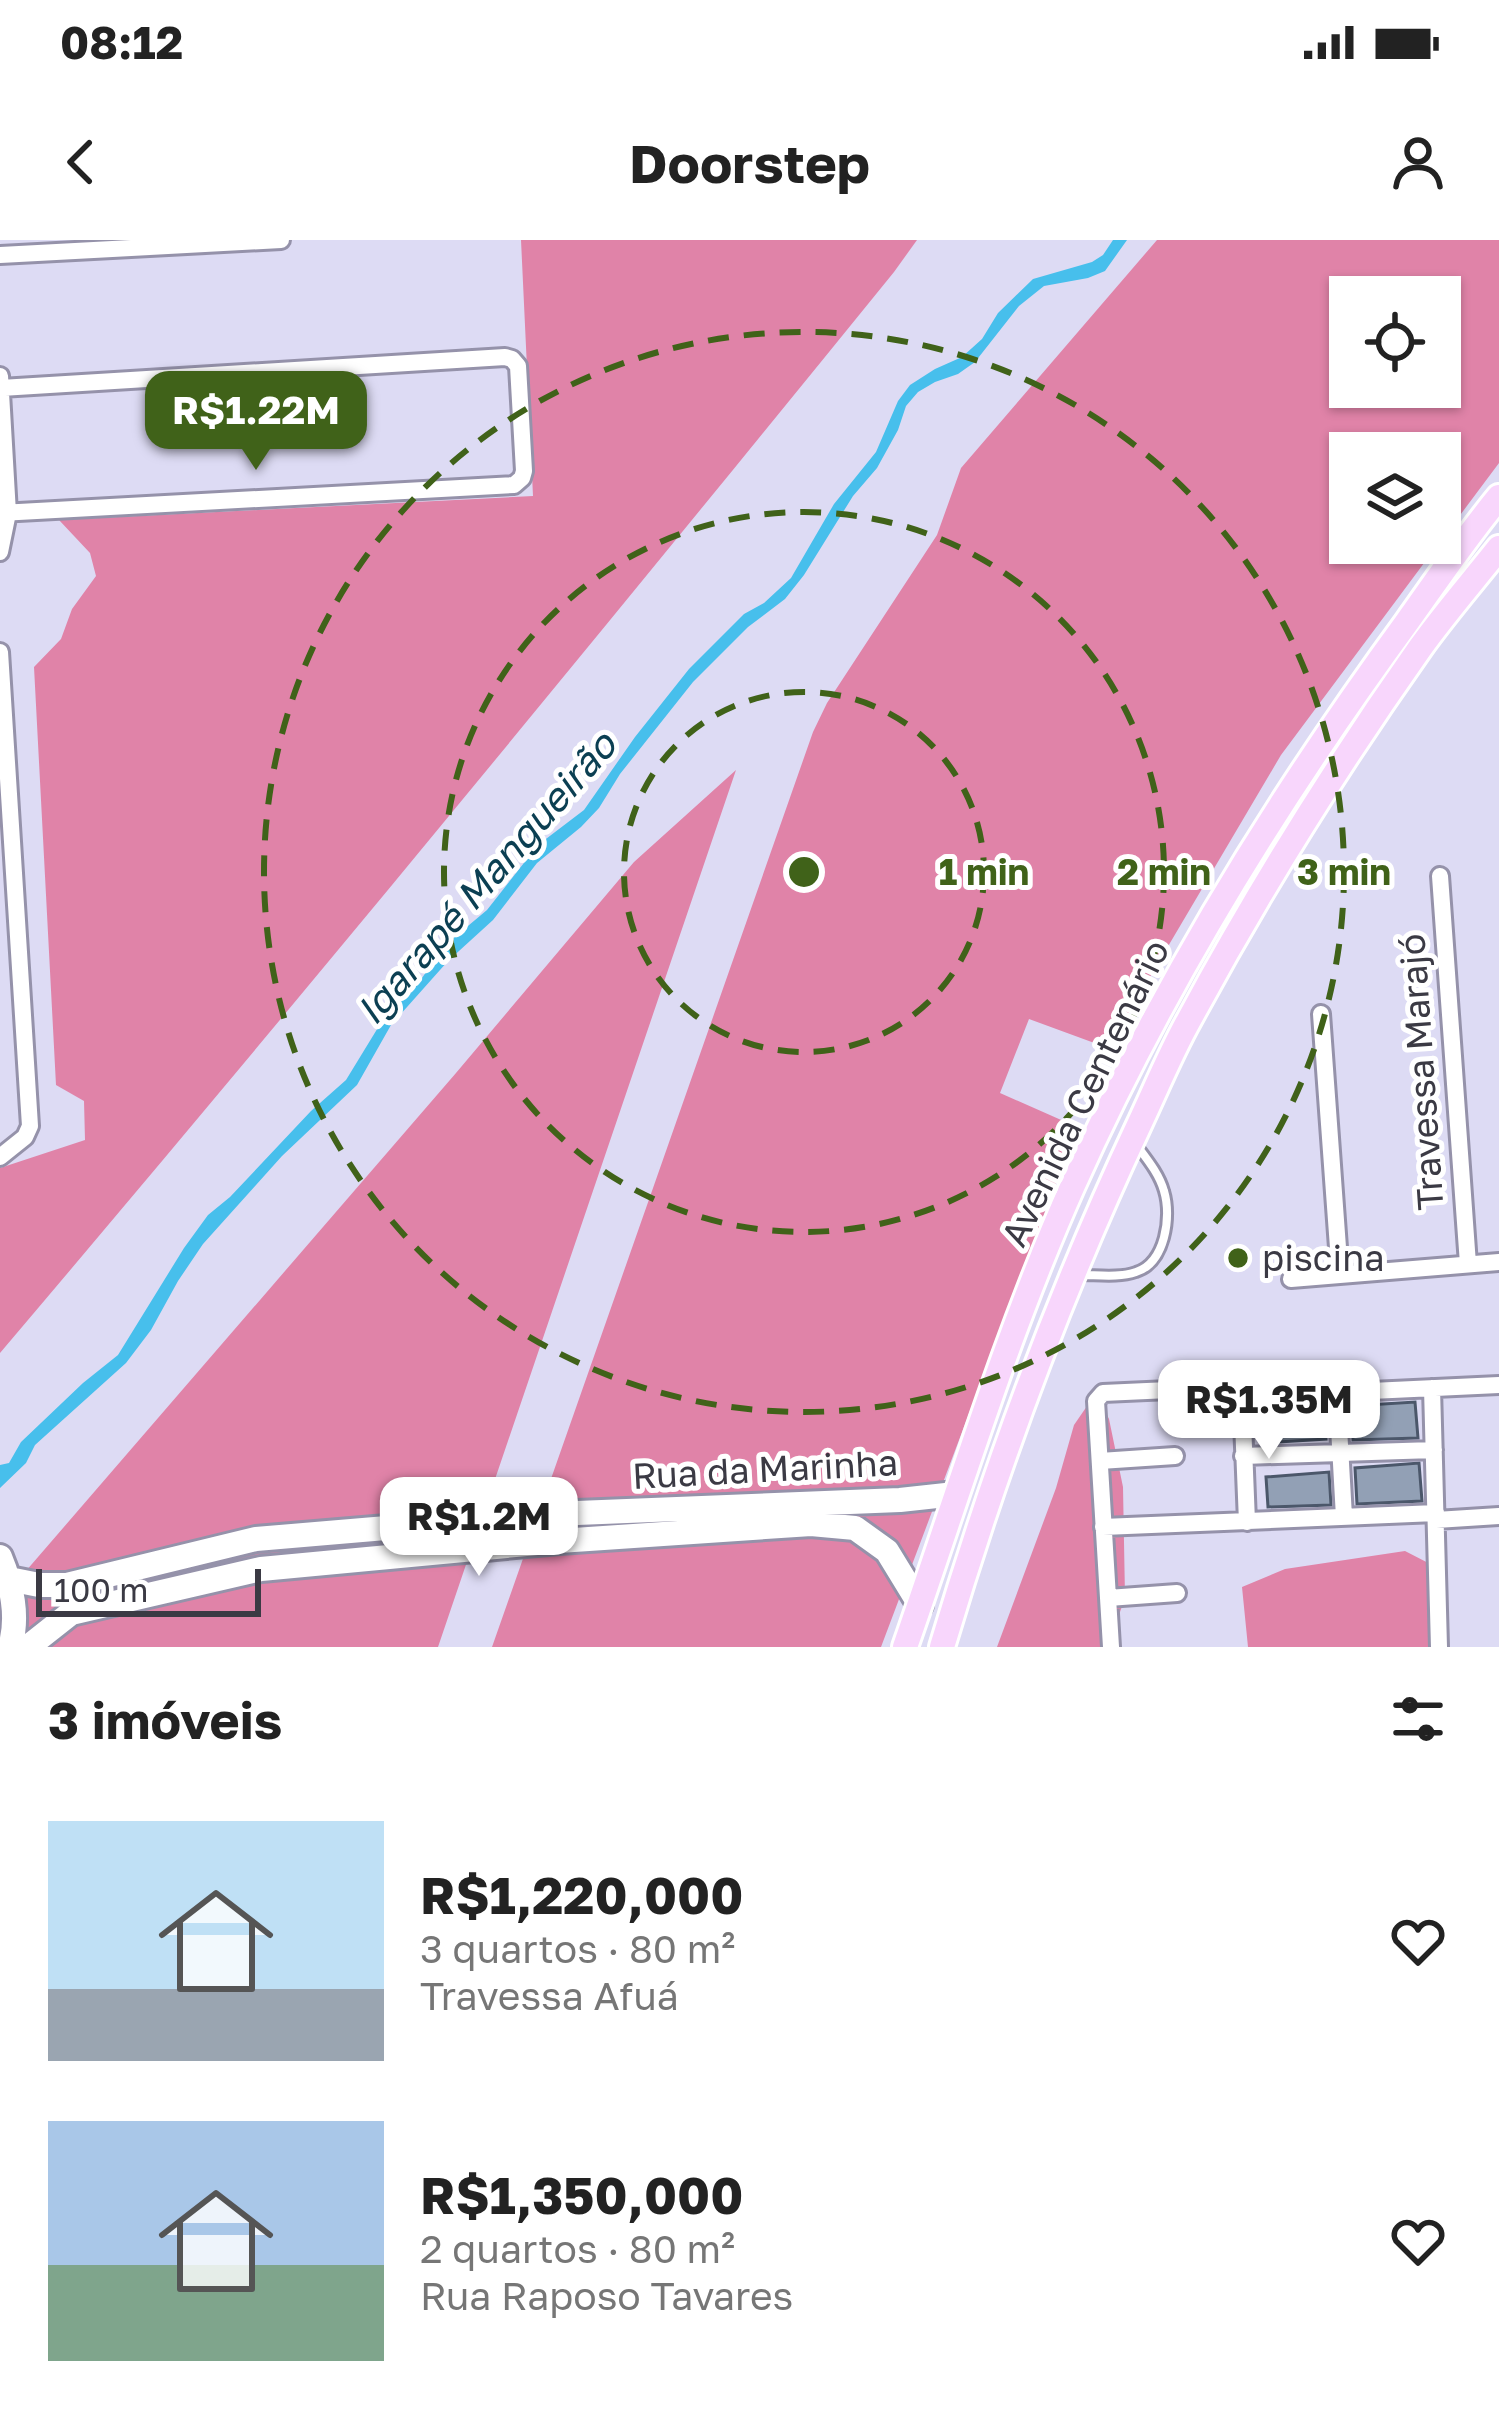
<!DOCTYPE html>
<html lang="pt">
<head>
<meta charset="utf-8">
<style>
	:root { --surface:#fff; --page:#f6f6f6; --text:#222; --muted:#767676; --accent:#406219 }
	body { margin:0; font-family:"Golos Text",sans-serif; background:var(--page); color:var(--text); height:100vh; display:flex; flex-direction:column; font-size:45px; white-space:nowrap }
	* { box-sizing:border-box; margin:0 }
	p { font-size:39px; color:var(--muted) }
	.icon { flex:none; width:66px; height:66px; fill:none; stroke:currentColor; stroke-width:2; stroke-linecap:round; stroke-linejoin:round }
	.map { position:relative; height:1407px; overflow:hidden }
	.sheet { display:flex; flex-direction:column; background:var(--surface); flex:1 }
	.sheet>* { flex:none }
	.controls { position:absolute; left:1329px; top:36px; display:grid; gap:24px }
	.controls a { display:grid; place-items:center; width:132px; height:132px; border-radius:0px; background:var(--surface); box-shadow:0 3px 9px #0004; font-size:60px }
	.scale { position:absolute; left:36px; bottom:30px; width:225px; box-sizing:border-box; padding-left:12px; border:6px solid #3b3a44; border-top:0; font-size:33px; line-height:42px; white-space:nowrap; color:#3b3a44; -webkit-text-stroke:9px #fff; paint-order:stroke }
	.price { position:absolute; translate:-50% -102px; padding:0 27px; border-radius:24px; background:#fff; color:#222; font-size:39px; line-height:78px; filter:drop-shadow(0 3px 6px #0008) }
	.price::after { content:''; position:absolute; left:50%; top:72px; width:36px; height:27px; margin-left:-18px; background:inherit; clip-path:polygon(0 0,100% 0,50% 100%) }
	.price.current { background:var(--accent); color:#fff }
	ul { padding:0; list-style:none }
	li { display:flex; align-items:center; gap:36px; height:300px; padding:0 48px }
	li span { display:grid; place-items:center; flex:none; width:336px; height:240px; border-radius:0px; color:#555 }
	li>.icon { margin-inline-start:auto }
	span .icon { width:144px; height:144px; fill:#fffc; stroke-width:1 }
	li b { font-size:51px }
	h2 { display:flex; justify-content:space-between; align-items:center; height:144px; padding:0 48px; font-size:51px }
	.status { display:flex; justify-content:space-between; align-items:center; height:84px; padding:0 60px; background:var(--surface); direction:ltr }
	.status svg { height:33px; fill:currentColor }
	header { display:flex; justify-content:space-between; align-items:center; height:156px; padding:0 48px; background:var(--surface); font-size:54px; font-weight:700 }
	.map>svg:first-child { display:block }
</style>
</head>
<body>
<div class="status"><b>08:12</b><svg viewBox="0 0 49 12"><path d="M0 12V9h3v3zM5 12V6h3v6zM10 12V3h3v9zM15 12V0h3v12zM26 1h20v11H26zM47 4h2v5h-2z"/></svg></div>
<header><svg class="icon" aria-label="back" viewBox="0 0 24 24"><path d="M15 5l-7 7 7 7"/></svg>Doorstep<svg class="icon" aria-label="person" viewBox="0 0 24 24"><circle cx="12" cy="8" r="4"/><path d="M4 21q1-7 8-7t8 7"/></svg></header>
<div class="map">
<svg width="1499" height="1407" viewBox="0 0 1499 1407">
	<rect width="100%" height="100%" fill="#dddbf4"/>
	<!-- forest -->
	<path fill="#e083a8" fill-rule="evenodd" d="M521,0H917L894,32C599,395 303,756 0,1113V928L85,900L84,861L56,845L34,427L61,399L72,369L96,336L90,313L59,280L533,256Z
		M1157,0H1499V223L1440,302V213H1350V303H1439L1281,515L1108,808L1029,779L1000,853L1077,887L881,1407H492L813,492L827,463L937,295L961,228ZM1350,57H1440V147H1350Z
		M736,530L438,1407H0V1361L456,833L634,622Z
		M1096,1153L1109,1179L1123,1247L1125,1357L1115,1387L1117,1407H997L1056,1248L1074,1185Z
		M1405,1311L1438,1328L1440,1407H1248L1242,1347L1285,1329Z"/>
	<!-- water -->
	<path fill="#47bfec" d="M1113,0H1127L1105,31L1088,38L1044,46L1019,66L975,122L958,134L935,142L918,152L906,166L898,190L877,228L853,256L804,335L785,359L748,387L693,442L620,534L599,568L581,587L537,623L493,680L448,721L391,785L357,845L282,916L203,1004L178,1041L151,1090L126,1123L35,1205L26,1223L0,1248V1225L9,1223L21,1202L83,1143L118,1115L184,1008L208,975L230,957L311,871L346,840L379,786L422,738L444,706L487,670L538,605L584,570L635,497L689,429L744,374L764,363L791,338L834,264L876,212L898,161L910,145L935,129L962,117L982,99L998,73L1033,39L1092,22L1103,15Z"/>
	<!-- building -->
	<path fill="#92a0b5" stroke="#4b576a" stroke-width="3" d="M1415,1162L1418,1198L1353,1200L1351,1166Z
		M1324,1166L1326,1199L1262,1203L1259,1169Z
		M1419,1223L1422,1261L1357,1264L1355,1228Z
		M1329,1232L1331,1265L1268,1267L1266,1237Z"/>
	<g fill="none" stroke-linecap="round" stroke-linejoin="round">
		<defs>
			<path id="service" d="M1080,1035C1098,1035 1119,1038 1136,1032C1165,1023 1172,977 1164,951C1159,933 1146,918 1135,903"/>
			<path id="minor" d="M0,15L281,0
				M0,136L8,273L0,312
				M0,273L514,245L522,238L524,231L518,126L512,119L505,117L1,148
				M0,412L30,886L25,897L0,917
				M1440,636L1468,1024
				M1321,774L1340,1035
				M1291,1039L1499,1022
				M1432,1148L1439,1407
				M1337,1152L1344,1277
				M1243,1216L1434,1210
				M1100,1221L1175,1216
				M1436,1280L1499,1276
				M1247,1282L1242,1157L1499,1145
				M1103,1287L1436,1273
				M1108,1358L1177,1353
				M1111,1407L1096,1161L1103,1153L1169,1150"/>
			<path id="secondary" d="M0,1317C12,1346 19,1376 10,1407
				M9,1339L39,1345H67L256,1299L552,1274L900,1260L955,1254
				M28,1407L71,1373L261,1329L559,1301L811,1284L855,1288L887,1311L920,1365"/>
			<path id="primary" d="M905,1407C959,1252 1006,1095 1073,945C1162,746 1279,557 1407,382C1437,340 1466,297 1499,257
				M942,1407C995,1229 1059,1055 1138,887C1155,851 1170,814 1189,780C1258,652 1336,527 1420,408C1445,373 1473,341 1499,308"/>
		</defs>
		<!-- service casing -->
		<use href="#service" stroke="#9592aa" stroke-width="14"/>
		<!-- minor casing -->
		<use href="#minor" stroke="#9592aa" stroke-width="22"/>
		<!-- secondary casing -->
		<use href="#secondary" stroke="#9592aa" stroke-width="30"/>
		<!-- primary casing -->
		<use href="#primary" stroke="#fff" stroke-width="30"/>
		<!-- service -->
		<use href="#service" stroke="#fff" stroke-width="8"/>
		<!-- minor -->
		<use href="#minor" stroke="#fff" stroke-width="16"/>
		<!-- secondary -->
		<use href="#secondary" stroke="#fff" stroke-width="24"/>
		<!-- primary -->
		<use href="#primary" stroke="#f8d6fc" stroke-width="24"/>
	</g>
	<!-- distance rings -->
	<g fill="none" stroke="#406219" stroke-width="6" stroke-dasharray="21 15">
		<circle cx="804" cy="632" r="180"/>
		<circle cx="804" cy="632" r="360"/>
		<circle cx="804" cy="632" r="540"/>
	</g>
	<!-- markers -->
	<circle fill="#406219" stroke="#fff" stroke-width="4.5" cx="1238" cy="1018" r="12"/>
	<g text-anchor="middle" stroke-width="10" stroke-linejoin="round" paint-order="stroke">
		<!-- street labels -->
		<g font-size="36" fill="#3b3a44" stroke="#fff">
			<text transform="translate(1421 832) rotate(-94)" y="13">Travessa Marajó</text>
			<text transform="translate(1085 853) rotate(-64)" y="13">Avenida Centenário</text>
			<text transform="translate(765 1229) rotate(-3)" y="13">Rua da Marinha</text>
		</g>
		<!-- poi labels -->
		<g font-size="36" fill="#3b3a44" stroke="#fff" text-anchor="start">
			<text x="1262" y="1031">piscina</text>
		</g>
		<!-- water labels -->
		<g font-size="39" font-style="italic" fill="#0b3f52" stroke="#fff">
			<text transform="translate(486 638) rotate(-49)" y="14">Igarapé Mangueirão</text>
		</g>
	</g>
	<circle cx="804" cy="632" r="18" fill="#406219" stroke="#fff" stroke-width="6"/>
	<g font-size="36" text-anchor="middle" font-weight="bold" fill="#406219" stroke="#fff" stroke-width="10" stroke-linejoin="round" paint-order="stroke">
		<text x="984" y="645">1 min</text>
		<text x="1164" y="645">2 min</text>
		<text x="1344" y="645">3 min</text>
	</g>
</svg>
<div class="controls">
<a><svg class="icon" aria-label="locate" viewBox="0 0 24 24"><circle cx="12" cy="12" r="6"/><path d="M12 2v4M12 18v4M2 12h4M18 12h4"/></svg></a>
<a><svg class="icon" aria-label="layers" viewBox="0 0 24 24"><path d="M12 4l9 5-9 5-9-5zM3 14l9 5 9-5"/></svg></a>
</div>
<div class="scale">100 m</div>
<b class="price current" style="left:256px;top:233px">R$1.22M</b>
<b class="price" style="left:1269px;top:1222px">R$1.35M</b>
<b class="price" style="left:479px;top:1339px">R$1.2M</b>
</div>
<section class="sheet">
<h2>3 imóveis<svg class="icon" aria-label="filters" viewBox="0 0 24 24"><path d="M4 7h16M4 17h16"/><circle cx="9" cy="7" r="2"/><circle cx="15" cy="17" r="2"/></svg></h2>
<ul>
<li><span style="background:linear-gradient(#bfe0f5 70%,#9aa5b1 0)"><svg class="icon" aria-label="home" viewBox="0 0 24 24"><path d="M3 11l9-7 9 7M6 9v11h12V9"/></svg></span><div><b>R$1,220,000</b><p>3 quartos · 80 m²</p><p>Travessa Afuá</p></div><svg class="icon" aria-label="heart" viewBox="0 0 24 24"><path d="M12 20l-8-8c-3-5 5-10 8-4 3-6 11-1 8 4z"/></svg></li>
<li><span style="background:linear-gradient(#a9c7e8 60%,#7fa58c 0)"><svg class="icon" aria-label="home" viewBox="0 0 24 24"><path d="M3 11l9-7 9 7M6 9v11h12V9"/></svg></span><div><b>R$1,350,000</b><p>2 quartos · 80 m²</p><p>Rua Raposo Tavares</p></div><svg class="icon" aria-label="heart" viewBox="0 0 24 24"><path d="M12 20l-8-8c-3-5 5-10 8-4 3-6 11-1 8 4z"/></svg></li>
</ul>
</section>
</body>
</html>
